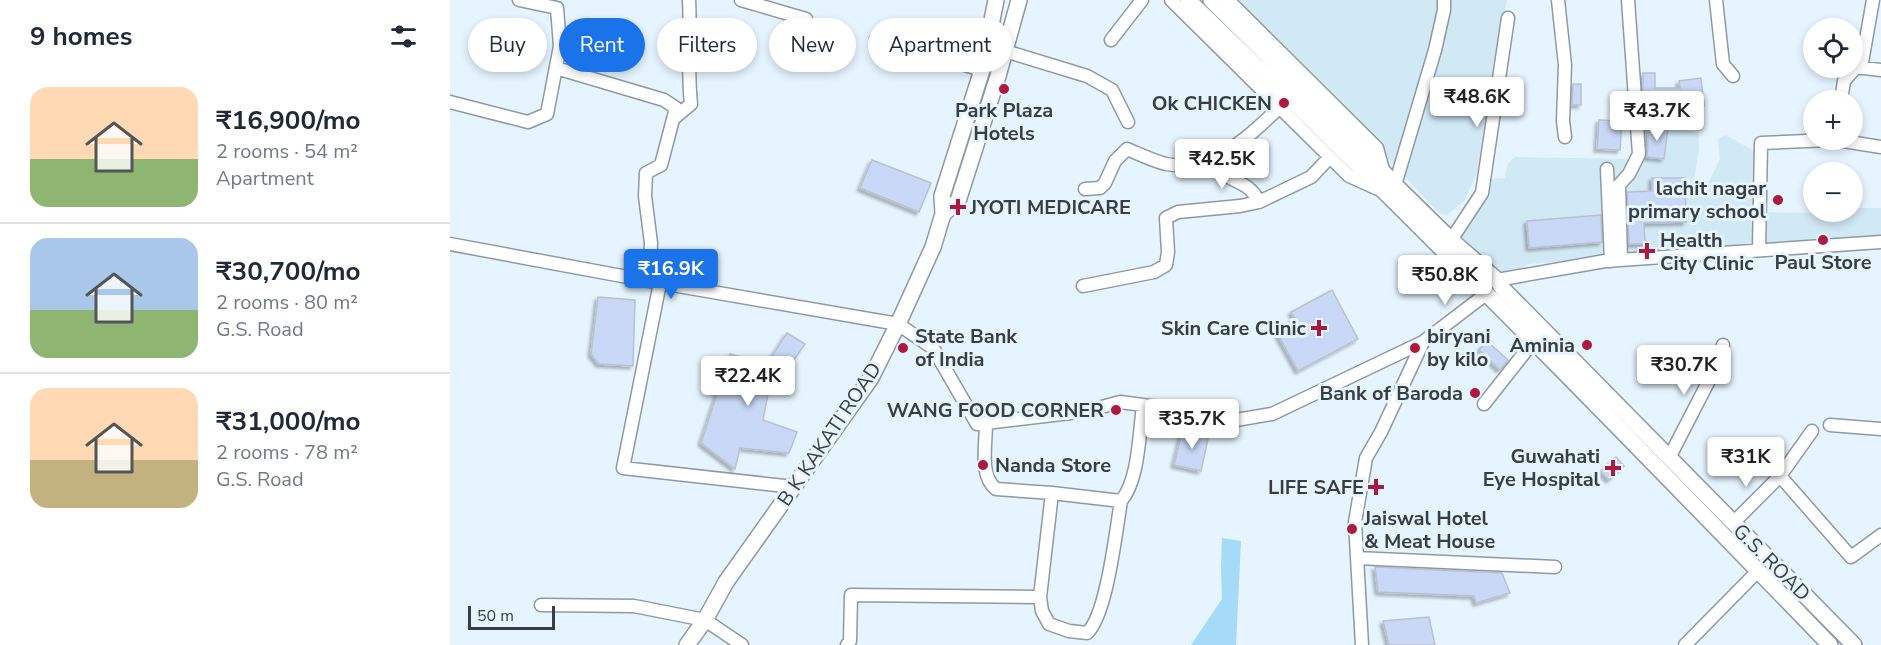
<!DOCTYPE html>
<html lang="en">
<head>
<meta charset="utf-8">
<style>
	:root { --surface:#fff; --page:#f6f6f7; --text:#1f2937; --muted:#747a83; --line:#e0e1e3; --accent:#1a73e8 }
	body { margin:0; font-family:"Nunito Sans",sans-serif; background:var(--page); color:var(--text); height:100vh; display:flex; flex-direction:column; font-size:22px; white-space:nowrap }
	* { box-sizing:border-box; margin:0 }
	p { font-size:20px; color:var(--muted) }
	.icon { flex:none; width:33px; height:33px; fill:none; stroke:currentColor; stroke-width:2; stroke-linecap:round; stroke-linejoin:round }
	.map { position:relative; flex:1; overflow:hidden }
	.drawer { display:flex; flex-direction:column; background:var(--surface); width:450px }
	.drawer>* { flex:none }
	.hud { position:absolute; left:18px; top:18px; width:570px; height:54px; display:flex; gap:12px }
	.controls { position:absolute; left:1353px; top:18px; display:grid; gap:12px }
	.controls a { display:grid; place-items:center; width:60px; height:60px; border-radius:50%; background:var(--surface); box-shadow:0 3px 9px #0003; font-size:30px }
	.scale { position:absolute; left:18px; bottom:15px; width:87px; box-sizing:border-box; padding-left:6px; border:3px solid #383e41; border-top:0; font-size:16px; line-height:21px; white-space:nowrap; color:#383e41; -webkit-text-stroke:4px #e5f4fe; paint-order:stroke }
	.price { position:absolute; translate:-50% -51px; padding:0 14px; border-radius:6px; background:#fff; color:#222; font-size:20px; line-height:39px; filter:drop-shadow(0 2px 3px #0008) }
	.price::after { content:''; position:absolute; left:50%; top:36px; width:18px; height:14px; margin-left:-9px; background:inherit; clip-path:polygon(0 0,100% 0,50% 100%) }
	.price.on { background:var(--accent); color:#fff }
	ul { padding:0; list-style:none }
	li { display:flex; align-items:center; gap:18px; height:150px; padding:0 30px }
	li+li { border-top:2px solid var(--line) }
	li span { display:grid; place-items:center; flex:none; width:168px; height:120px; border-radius:18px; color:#555 }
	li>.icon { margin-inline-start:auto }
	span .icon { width:72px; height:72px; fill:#fffc; stroke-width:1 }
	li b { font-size:26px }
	h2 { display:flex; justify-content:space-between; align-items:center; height:72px; padding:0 30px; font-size:26px }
	.tag { padding:0 21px; border-radius:27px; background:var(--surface); box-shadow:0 3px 9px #0003; font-size:21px; line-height:54px }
	.tag.on { background:var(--accent); color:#fff }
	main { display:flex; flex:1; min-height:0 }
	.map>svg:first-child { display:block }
</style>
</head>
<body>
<main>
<section class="drawer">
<h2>9 homes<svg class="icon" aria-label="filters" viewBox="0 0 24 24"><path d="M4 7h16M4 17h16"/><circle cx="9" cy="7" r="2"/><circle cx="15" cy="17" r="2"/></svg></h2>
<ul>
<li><span style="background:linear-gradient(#ffd9b3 60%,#8fb573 0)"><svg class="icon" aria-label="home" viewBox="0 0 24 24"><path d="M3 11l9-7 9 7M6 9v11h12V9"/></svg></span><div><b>₹16,900/mo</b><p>2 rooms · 54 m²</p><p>Apartment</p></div></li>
<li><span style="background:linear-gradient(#a9c7e8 60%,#8fb573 0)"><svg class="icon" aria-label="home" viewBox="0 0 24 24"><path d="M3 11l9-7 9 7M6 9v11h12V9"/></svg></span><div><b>₹30,700/mo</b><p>2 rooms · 80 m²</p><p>G.S. Road</p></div></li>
<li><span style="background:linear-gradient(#ffd9b3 60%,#c2b280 0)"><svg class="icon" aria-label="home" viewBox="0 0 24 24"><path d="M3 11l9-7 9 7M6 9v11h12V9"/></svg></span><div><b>₹31,000/mo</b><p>2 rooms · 78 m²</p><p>G.S. Road</p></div></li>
</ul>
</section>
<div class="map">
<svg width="1431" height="645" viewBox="0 0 1431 645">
	<defs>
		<filter id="shadow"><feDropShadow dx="-3" dy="3" stdDeviation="1.5" flood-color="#0004"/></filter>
	</defs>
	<rect width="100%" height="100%" fill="#e5f4fe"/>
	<!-- built -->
	<path fill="#d1e8f5" d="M789,0H1057L1027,173L1014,201L997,215L990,214Z
		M1196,127L1242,131L1249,135V149L1243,187L1256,188L1270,159L1268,139L1276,135L1308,153L1311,212L1404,214L1407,208H1431V239L1079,264L1051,277L1010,237L1040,179L1055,178L1057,165L1064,157L1184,159L1192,156L1194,132Z"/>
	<!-- green -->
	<path fill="#a5daf8" d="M772,538L791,541L786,645H741L772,599L771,569Z"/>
	<!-- building -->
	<path fill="#c8d8f6" stroke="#bac1ce" stroke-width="1.5" filter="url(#shadow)" d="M1193,73H1205V88H1230L1229,81L1251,78L1254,106L1232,108L1231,99L1193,98Z
		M1123,84H1131V105H1122Z
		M1149,120L1172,121L1170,150L1147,149Z
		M1199,126L1218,128L1214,159L1197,157Z
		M422,160L481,183L469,212L410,188Z
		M1202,178H1235L1236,222L1194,223L1195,244H1179L1177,192L1202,191Z
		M1151,215L1152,242L1079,248L1077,221Z
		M882,290L908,339L848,371L825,329L845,319L841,312Z
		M148,297L185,300L183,366L149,364L141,354Z
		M337,333L355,344L339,367L325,358L313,420L347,432L339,453L290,448L285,469L251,443L280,354L317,364Z
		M1037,341L1058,360L1050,370L1029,350Z
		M733,428L759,434L751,471L724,465Z
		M1166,457L1174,466L1159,480L1151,472Z
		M925,567L1052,573L1060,593L1026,603L1024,596L928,592Z
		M979,617L985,645H939L933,621Z"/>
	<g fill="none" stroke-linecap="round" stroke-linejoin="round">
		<defs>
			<path id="minor" d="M291,0L356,19
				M721,0L899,176L928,189
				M778,0L927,148L934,173
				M1108,0L1115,65L1113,121L1115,137
				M1266,0L1273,64L1283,76
				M426,39L532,70
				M661,40L692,0
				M555,51L637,76L662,90L678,122
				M106,68L214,100L226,108L211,165L196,173L195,196L201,243L199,281
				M1411,68L1423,0
				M1391,100L1394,81L1406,67L1431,70
				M0,102L78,122L97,114L110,46L107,8L69,0
				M223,119L241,104C237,70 241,35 239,0
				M1387,140L1431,147
				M759,160C763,164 767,170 772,173C788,184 800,183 809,202
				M1157,169L1161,261
				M945,185L985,50L994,10V0
				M635,189L650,188L655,183L665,161L677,149C689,154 703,161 716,164C763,173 799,136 830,107
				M1001,240L1032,193L1058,18
				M0,244L199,281L448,324L483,348L527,424L637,411L670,402L738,411L780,421L822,414L973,342L1036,294
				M1309,250L1311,143L1379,140
				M1171,260L1169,185L1179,174L1189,154L1178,0
				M1047,280L1155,261L1431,242
				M210,283L173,468L344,487
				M633,286L704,272L716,265L718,252L716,218L728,212L790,206L809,202L861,177L880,157
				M1034,404L1083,342
				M1380,425L1431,429
				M1362,431L1330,476L1401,557L1431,535
				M1219,458L1267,365L1273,345
				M602,493L671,501C689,480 689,434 693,406
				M1283,523L1330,476
				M907,558L1105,567
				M590,597L592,611L599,624L619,631L637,633C657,615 666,530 671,501
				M91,605L184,606L255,620L292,645
				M397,645L400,641L401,595L590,597L602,493L546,489C529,476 536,444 536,424
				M912,645L905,522L916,458L931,432L973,342
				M1235,645L1308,571"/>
			<path id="major" d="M738,0C957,210 1169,427 1380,645
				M761,0L917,154L945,185L1001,240L1047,280L1053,289L1404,645
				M493,214L508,201L548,76L569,0
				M237,645L255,620L276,582L421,378L448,324L483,247L493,214L492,196L532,70L546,0"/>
		</defs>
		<!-- minor casing -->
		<use href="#minor" stroke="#8d9aa3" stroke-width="15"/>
		<!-- major casing -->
		<use href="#major" stroke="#8d9aa3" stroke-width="18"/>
		<!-- minor -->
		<use href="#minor" stroke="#fff" stroke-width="12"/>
		<!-- major -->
		<use href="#major" stroke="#fff" stroke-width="15"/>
	</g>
	<!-- markers -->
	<g fill="#ae1a3d" stroke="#e5f4fe" stroke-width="2">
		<circle cx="554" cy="89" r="6"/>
		<circle cx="834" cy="103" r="6"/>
		<circle cx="1328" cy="200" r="6"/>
		<path d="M505 198h6v6h6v6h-6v6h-6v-6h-6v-6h6z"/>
		<circle cx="1373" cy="240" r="6"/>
		<path d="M1194 242h6v6h6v6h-6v6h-6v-6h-6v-6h6z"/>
		<path d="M866 319h6v6h6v6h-6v6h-6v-6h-6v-6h6z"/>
		<circle cx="1137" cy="345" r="6"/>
		<circle cx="453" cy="348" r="6"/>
		<circle cx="965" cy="348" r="6"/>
		<circle cx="1025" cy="393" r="6"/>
		<circle cx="666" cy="410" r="6"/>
		<circle cx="533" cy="465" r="6"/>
		<path d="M1160 459h6v6h6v6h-6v6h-6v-6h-6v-6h6z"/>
		<path d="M923 478h6v6h6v6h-6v6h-6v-6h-6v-6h6z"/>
		<circle cx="902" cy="529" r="6"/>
	</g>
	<g text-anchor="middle" stroke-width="6" stroke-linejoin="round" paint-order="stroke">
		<!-- poi labels -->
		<g font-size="20" font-weight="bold" fill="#383e41" stroke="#e5f4fe" text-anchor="end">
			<text x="822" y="110">Ok CHICKEN</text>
			<text x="554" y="117" text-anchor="middle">Park Plaza<tspan x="554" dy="23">Hotels</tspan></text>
			<text x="1316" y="195">lachit nagar<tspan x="1316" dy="23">primary school</tspan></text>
			<text x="520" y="214" text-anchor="start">JYOTI MEDICARE</text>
			<text x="1210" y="247" text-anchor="start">Health<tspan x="1210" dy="23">City Clinic</tspan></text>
			<text x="1373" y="269" text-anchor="middle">Paul Store</text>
			<text x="856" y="335">Skin Care Clinic</text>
			<text x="465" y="343" text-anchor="start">State Bank<tspan x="465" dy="23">of India</tspan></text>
			<text x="977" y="343" text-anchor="start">biryani<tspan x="977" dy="23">by kilo</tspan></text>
			<text x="1125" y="352">Aminia</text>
			<text x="1013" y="400">Bank of Baroda</text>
			<text x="654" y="417">WANG FOOD CORNER</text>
			<text x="1150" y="463">Guwahati<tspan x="1150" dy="23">Eye Hospital</tspan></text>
			<text x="545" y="472" text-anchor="start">Nanda Store</text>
			<text x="914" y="494">LIFE SAFE</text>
			<text x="914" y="525" text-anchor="start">Jaiswal Hotel<tspan x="914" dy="23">&amp; Meat House</tspan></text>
		</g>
		<!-- street labels -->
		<g font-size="20" fill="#383e41" stroke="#e5f4fe">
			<text transform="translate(379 434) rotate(-56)" y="7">B K KAKATI ROAD</text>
			<text transform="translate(1322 562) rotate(45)" y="7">G.S. ROAD</text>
		</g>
	</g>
</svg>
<div class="controls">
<a><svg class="icon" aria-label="locate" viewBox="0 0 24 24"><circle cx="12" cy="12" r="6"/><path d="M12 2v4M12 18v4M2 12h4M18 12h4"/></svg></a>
<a>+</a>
<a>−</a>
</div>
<div class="scale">50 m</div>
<b class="price" style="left:1027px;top:128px">₹48.6K</b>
<b class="price" style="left:1207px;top:142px">₹43.7K</b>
<b class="price" style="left:772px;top:190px">₹42.5K</b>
<b class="price on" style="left:221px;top:300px">₹16.9K</b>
<b class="price" style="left:995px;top:306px">₹50.8K</b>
<b class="price" style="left:1234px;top:396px">₹30.7K</b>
<b class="price" style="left:298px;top:407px">₹22.4K</b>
<b class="price" style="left:742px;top:450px">₹35.7K</b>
<b class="price" style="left:1296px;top:488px">₹31K</b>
<div class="hud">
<a class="tag">Buy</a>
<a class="tag on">Rent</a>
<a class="tag">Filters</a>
<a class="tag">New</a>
<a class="tag">Apartment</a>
</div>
</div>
</main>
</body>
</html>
